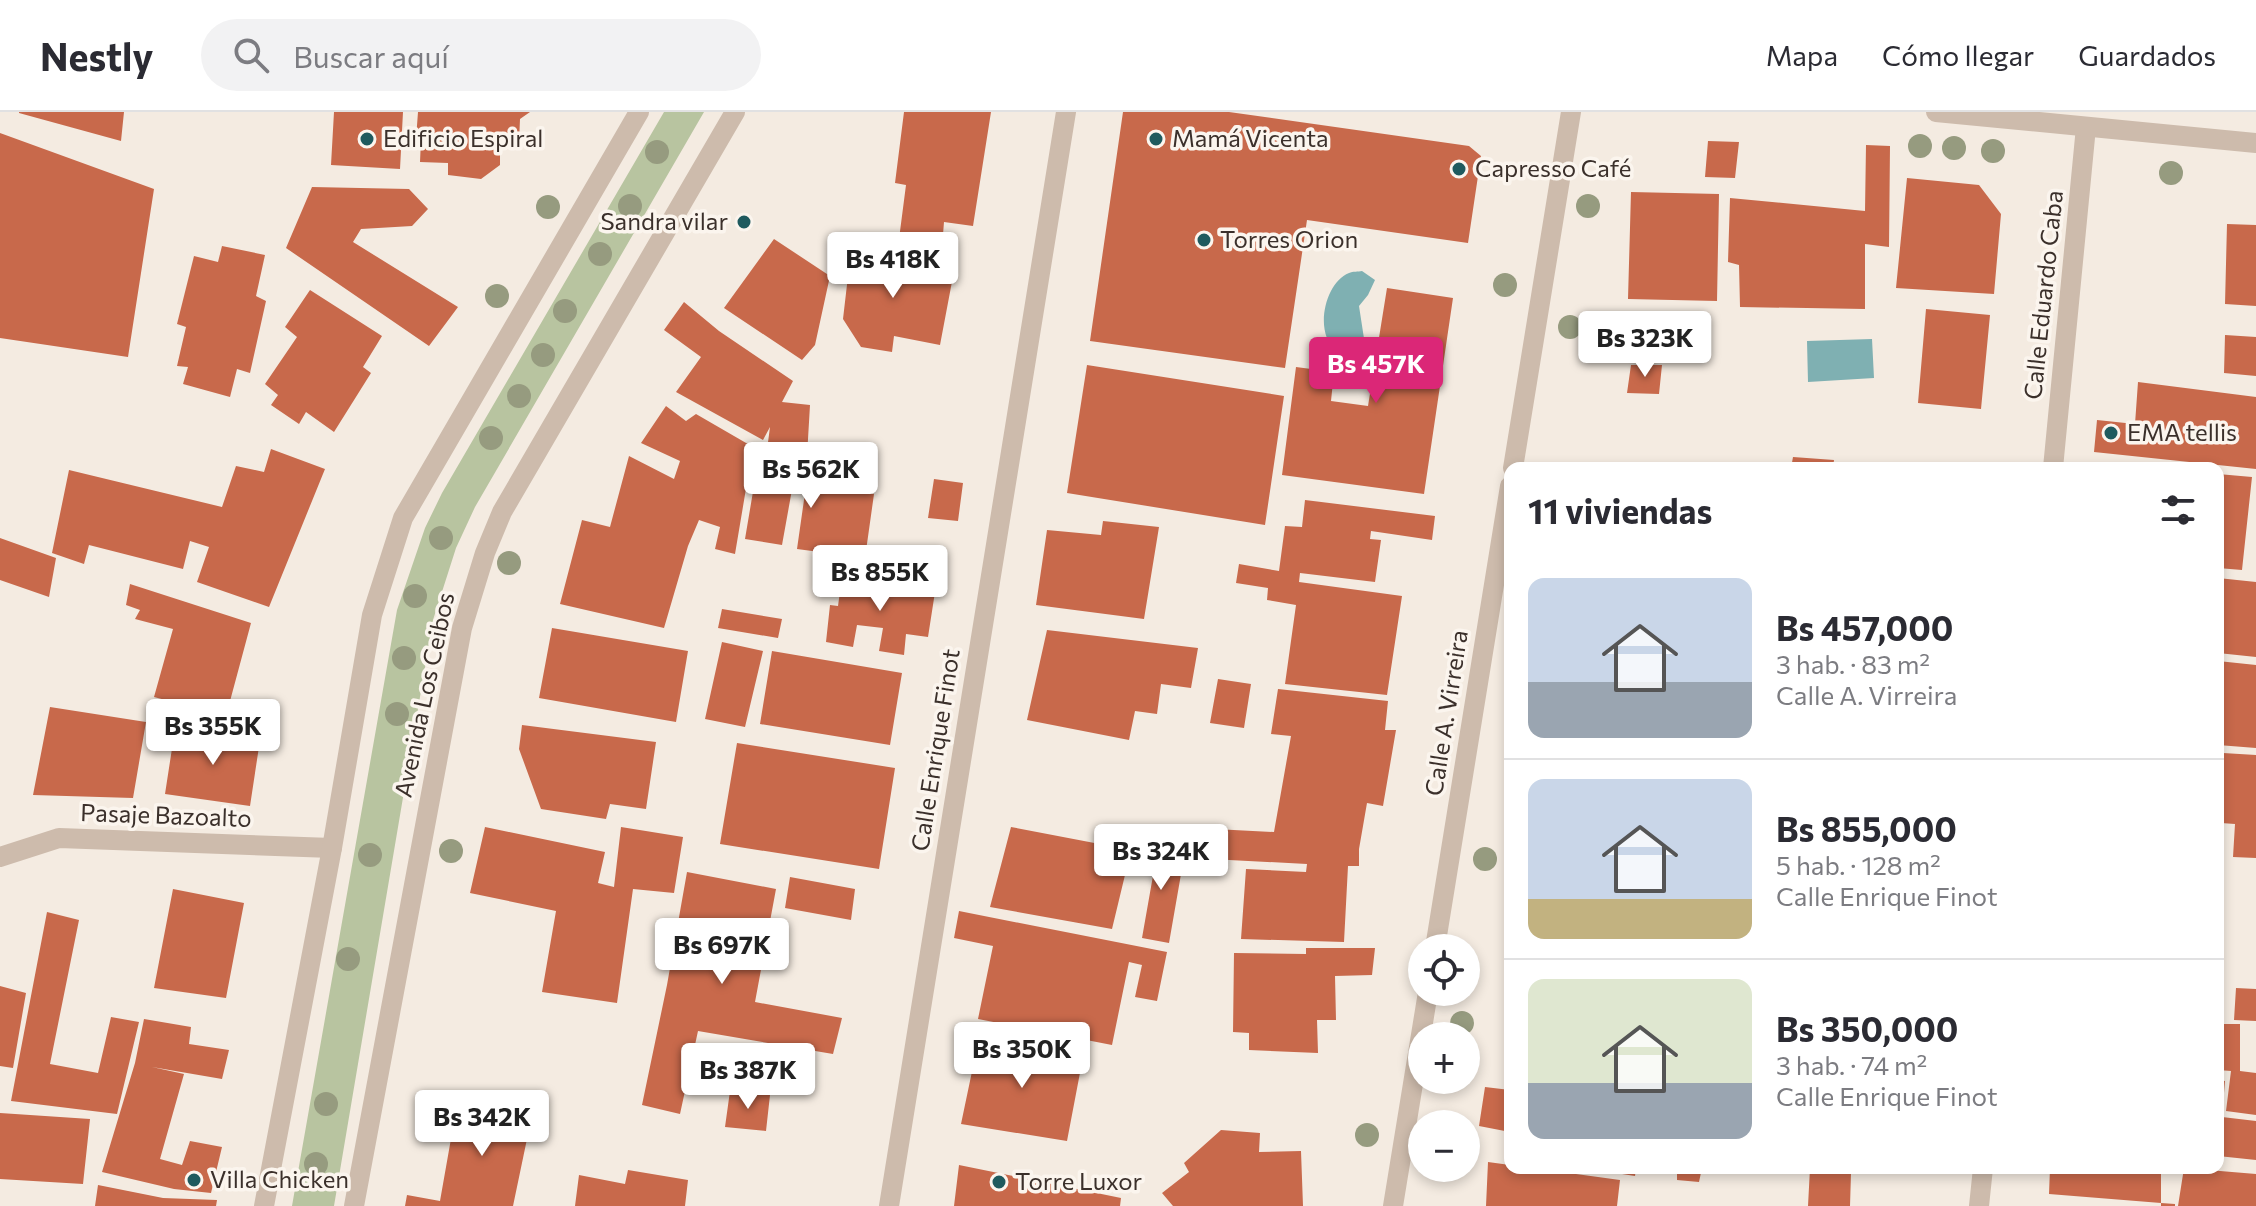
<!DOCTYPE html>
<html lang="es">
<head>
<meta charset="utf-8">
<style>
	:root { --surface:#fff; --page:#f2f2f3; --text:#2b2b33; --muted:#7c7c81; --line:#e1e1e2; --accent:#db2777 }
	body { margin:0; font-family:Commissioner,sans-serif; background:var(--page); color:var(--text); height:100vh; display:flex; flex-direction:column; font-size:30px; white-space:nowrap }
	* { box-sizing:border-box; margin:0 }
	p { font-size:26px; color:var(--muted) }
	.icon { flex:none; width:44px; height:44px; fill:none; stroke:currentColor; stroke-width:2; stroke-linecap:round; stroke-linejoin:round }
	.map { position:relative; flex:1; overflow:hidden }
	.details { position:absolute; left:1504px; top:350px; width:720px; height:712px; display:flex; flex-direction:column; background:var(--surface); border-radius:16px; box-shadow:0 4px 12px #0003 }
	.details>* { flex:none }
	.controls { position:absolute; left:1408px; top:822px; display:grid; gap:16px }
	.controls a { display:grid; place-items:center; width:72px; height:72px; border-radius:50%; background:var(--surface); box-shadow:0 4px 12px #0003; font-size:40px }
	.price { position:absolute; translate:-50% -68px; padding:0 18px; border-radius:8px; background:#fff; color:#222; font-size:26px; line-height:52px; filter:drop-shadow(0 2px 4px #0008) }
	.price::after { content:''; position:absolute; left:50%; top:48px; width:24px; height:18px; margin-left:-12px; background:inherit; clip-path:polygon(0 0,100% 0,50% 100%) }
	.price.selected { background:var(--accent); color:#fff }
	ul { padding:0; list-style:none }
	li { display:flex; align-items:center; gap:24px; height:200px; padding:0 24px }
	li+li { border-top:2px solid var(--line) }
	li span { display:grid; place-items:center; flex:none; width:224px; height:160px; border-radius:16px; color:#555 }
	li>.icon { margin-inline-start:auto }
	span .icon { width:96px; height:96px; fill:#fffc; stroke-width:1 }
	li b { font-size:34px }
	h2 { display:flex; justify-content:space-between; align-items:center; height:96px; padding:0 24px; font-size:34px }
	header { display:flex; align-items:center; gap:48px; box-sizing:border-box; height:112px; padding:0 40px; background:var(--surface); border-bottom:2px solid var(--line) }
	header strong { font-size:38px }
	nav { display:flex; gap:44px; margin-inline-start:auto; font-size:28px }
	.search { width:560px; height:72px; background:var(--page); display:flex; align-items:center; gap:20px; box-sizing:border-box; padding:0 28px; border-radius:44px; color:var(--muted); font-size:30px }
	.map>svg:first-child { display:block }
</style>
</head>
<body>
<header>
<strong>Nestly</strong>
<div class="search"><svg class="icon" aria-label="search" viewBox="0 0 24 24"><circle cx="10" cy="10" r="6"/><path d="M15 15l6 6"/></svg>Buscar aquí</div>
<nav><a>Mapa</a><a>Cómo llegar</a><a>Guardados</a></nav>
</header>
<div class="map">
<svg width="2256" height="1094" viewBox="0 0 2256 1094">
	<rect width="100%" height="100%" fill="#f4ebe1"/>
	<!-- green -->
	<path fill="#b8c4a0" d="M664,0H704L475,395L456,436L433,508L334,1094H292L397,498L425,416L442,381Z"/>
	<!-- water -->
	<path fill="#7fb0b2" d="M1362,159L1375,168L1368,183L1359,194L1365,233L1354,243C1348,242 1341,242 1336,238C1314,222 1324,171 1349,161C1353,159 1358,160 1362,159Z
		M1872,227L1874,266L1808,270L1807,229Z"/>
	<!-- building -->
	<path fill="#c8694b" d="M19,0H124L121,29L19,1Z
		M334,0H403L400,57L331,53Z
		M418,0H530L520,7L519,30H500V53L481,67L448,63V51L420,50L421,27H416Z
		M904,0H991L973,114L944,110L942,135L899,127L906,73L895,71Z
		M1123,0H1229L1469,34L1481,44L1468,131L1307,108L1285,256L1090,229Z
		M0,21L154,77L128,245L0,226Z
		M1708,29L1739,30L1735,66L1705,65Z
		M1866,33L1890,34L1889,135L1865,132V197L1740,195L1739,153L1728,150L1730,86L1865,99Z
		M1907,66L1979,73L2001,102L1994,182L1896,176Z
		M312,75L409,77L428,97L412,114L361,117L353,130L458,195L429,234L286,136Z
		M1631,80L1719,82L1717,189L1628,187Z
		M2227,112L2256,113V194L2225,192Z
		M774,127L830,164L815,233L802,248L724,196Z
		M222,134L265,143L256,184L266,189L250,261L237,257L230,285L183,272L188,255L177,254L186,215L177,212L194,144L218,150Z
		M834,140L954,159L940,233L894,224L892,240L861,235L843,207L848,164H830Z
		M1387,176L1453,186L1424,382L1282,363L1296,255L1334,260L1331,289L1368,294Z
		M310,178L382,224L363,255L371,261L334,320L306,300L299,312L271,293L278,283L265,272L297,225L285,215Z
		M684,190L719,219L793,269L782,290L810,293L807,344L767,338L770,315L763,328L676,280L701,245L664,218Z
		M1926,197L1990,203L1981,297L1918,291Z
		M2225,223L2256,225V264L2224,261Z
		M1087,253L1284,284L1265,413L1067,381Z
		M1631,253H1662L1659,282L1627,281Z
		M2138,270L2256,285V357L2094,340L2097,308L2135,312Z
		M666,294L686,309L696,302L753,335L735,442L715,437L720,415L699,408L688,434L664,516L560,492L582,408L610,415L629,344L674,367L680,349L641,331Z
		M271,337L325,357L269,495L197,470L209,435L190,429L183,457L89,433L84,452L52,441L69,358L222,395L236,354L264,360Z
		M1793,345L1834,348L1833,356H1791Z
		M758,350L848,359L846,378L874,382L865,446L797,437L806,374L793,372L782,433L745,427Z
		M2218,362L2252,365L2242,458L2218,456Z
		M934,367L963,371L958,409L928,406Z
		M1305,388L1435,404L1432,428L1371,419L1370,427L1381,428L1375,470L1300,461L1299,470L1402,484L1387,583L1285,572L1296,493L1267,488L1268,476L1236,471L1239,452L1279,459L1285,414L1302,415Z
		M1103,409L1159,415L1144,507L1036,493L1047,418L1101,423Z
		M0,426L56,446L49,485L0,468Z
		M842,465L935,480L928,525L906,522L904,543L879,539L883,516L857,513L853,535L826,530L830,493L838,494Z
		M2218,466L2256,470V545L2218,541Z
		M130,472L251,511L226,604L154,585L173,517L135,507L140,498L126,493Z
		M722,497L782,507L778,526L718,516Z
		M552,516L688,539L676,610L539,586Z
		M1047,518L1198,536L1191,576L1161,572L1157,602L1135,599L1129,628L1027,608Z
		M722,530L763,539L745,615L705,607Z
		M772,539L902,561L890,633L760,612Z
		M2218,549L2256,553V636L2218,633Z
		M1218,567L1251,572L1244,616L1210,611Z
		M1278,577L1388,589L1385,618H1396L1383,694L1367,691L1359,737V754H1348L1344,830L1241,827L1246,757L1306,760L1307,752L1191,746L1189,734L1195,716L1274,720L1291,624L1271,622Z
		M50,595L146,610L133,686L33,683Z
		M522,613L656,630L646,697L610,692L606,707L541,697L519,637Z
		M175,617L260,628L250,694L165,682Z
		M737,631L895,656L879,757L720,732Z
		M2223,641L2256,643V746L2233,745L2235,712L2221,711Z
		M485,715L605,740L598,771L614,775L621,715L683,725L674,781L633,777L617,891L542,880L556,799L470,781Z
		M1011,715L1131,738L1112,817L990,795Z
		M1138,734L1184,745L1169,831L1142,826L1154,758L1135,754Z
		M687,760L776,777L755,890L842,906L833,942L698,919L680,1002L642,993L667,873Z
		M790,765L855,777L851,808L785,796Z
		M173,777L244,791L226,886L154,876Z
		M959,799L1167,840L1157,889L1135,885L1142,853L1129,850L1112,933L978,907L993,834L954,826Z
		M47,800L79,808L50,952L98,961L111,905L139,910L117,1002L11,989Z
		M1306,836H1375L1372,863L1335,864L1336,908H1317L1318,941L1249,938V921L1233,920L1234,841L1306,842Z
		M0,874L26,881L13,956L0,954Z
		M2236,876L2256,877V909L2234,908Z
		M144,907L191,915L189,932L229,938L222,967L152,955L184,962L160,1047L182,1053L190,1029L222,1035L211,1081L174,1077L102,1060L135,951Z
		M2218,912H2240V959L2256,961V1003L2226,999L2231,959L2218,958Z
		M979,926L1083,945L1067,1029L961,1012Z
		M2218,968L2225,969L2222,1005L2256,1009V1048L2218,1044Z
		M1485,975L1510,978V1020L1479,1014Z
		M730,979L770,983L766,1019L725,1015Z
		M458,987L532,1003L513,1094H405L407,1083L440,1089Z
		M0,1001L90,1007L83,1072L0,1067Z
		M1221,1018L1260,1021L1259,1040L1301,1039L1303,1094H1173L1162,1081L1189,1060L1184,1051Z
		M1488,1050L1510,1053V1056H1532L1620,1068L1617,1094H1486Z
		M959,1053L1121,1086L1120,1094H954Z
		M1583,1056H1636L1635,1064Z
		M1677,1056H1702L1699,1070L1677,1068Z
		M1810,1056H1855V1061H1851L1850,1094H1808Z
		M2050,1056H2161V1091L2175,1092V1094H2161V1091L2049,1082Z
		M2184,1056L2256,1062V1094H2178Z
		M628,1058L688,1068L685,1094H575L579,1063L625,1072Z
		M98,1073L163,1086L217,1088L216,1094H95Z"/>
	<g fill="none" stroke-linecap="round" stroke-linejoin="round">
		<!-- service -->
		<path stroke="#cdbbac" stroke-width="20" d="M0,745L59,726L332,736"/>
		<!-- minor -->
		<path stroke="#cdbbac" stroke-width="20" d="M1513,356L1571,0
			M2053,356L2086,15
			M1435,836L1510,374
			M889,1094L1066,0
			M1393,1094L1428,880
			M1979,1094L1983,1056"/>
		<!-- tertiary -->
		<path stroke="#cdbbac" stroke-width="20" d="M1936,0L2256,31
			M264,1094L332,736L372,503L403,406L639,0
			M354,1094L462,516L485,441L502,400L735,0"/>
	</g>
	<!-- trees -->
	<g fill="#969b7f">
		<circle cx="1920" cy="34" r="12"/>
		<circle cx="1954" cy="36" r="12"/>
		<circle cx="1993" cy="39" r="12"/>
		<circle cx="657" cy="40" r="12"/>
		<circle cx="2171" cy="61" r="12"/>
		<circle cx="630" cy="94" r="12"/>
		<circle cx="1588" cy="94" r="12"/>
		<circle cx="548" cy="95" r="12"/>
		<circle cx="600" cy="142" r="12"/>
		<circle cx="1505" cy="173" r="12"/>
		<circle cx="497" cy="184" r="12"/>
		<circle cx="565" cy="199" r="12"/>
		<circle cx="1570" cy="215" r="12"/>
		<circle cx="543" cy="243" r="12"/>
		<circle cx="519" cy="284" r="12"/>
		<circle cx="491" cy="326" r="12"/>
		<circle cx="441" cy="426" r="12"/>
		<circle cx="509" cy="451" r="12"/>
		<circle cx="415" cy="484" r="12"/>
		<circle cx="404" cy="546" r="12"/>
		<circle cx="397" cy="602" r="12"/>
		<circle cx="451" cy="739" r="12"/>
		<circle cx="370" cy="743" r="12"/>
		<circle cx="1485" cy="747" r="12"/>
		<circle cx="348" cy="847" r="12"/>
		<circle cx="1462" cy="911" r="12"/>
		<circle cx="326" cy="992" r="12"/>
		<circle cx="1367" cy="1023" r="12"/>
		<circle cx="316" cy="1052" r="12"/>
	</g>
	<!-- markers -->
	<g fill="#1f5a5e" stroke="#fbf5ee" stroke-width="3">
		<circle cx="367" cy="27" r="8"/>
		<circle cx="1156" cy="27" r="8"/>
		<circle cx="1459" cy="57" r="8"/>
		<circle cx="744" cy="110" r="8"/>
		<circle cx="1204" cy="128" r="8"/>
		<circle cx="2111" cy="321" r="8"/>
		<circle cx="194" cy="1068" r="8"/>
		<circle cx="999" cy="1070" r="8"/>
	</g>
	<g text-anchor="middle" stroke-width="7" stroke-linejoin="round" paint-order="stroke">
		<!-- poi labels -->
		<g font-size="24" fill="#3b302b" stroke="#fbf5ee" text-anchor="start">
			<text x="383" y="35">Edificio Espiral</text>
			<text x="1172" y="35">Mamá Vicenta</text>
			<text x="1475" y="65">Capresso Café</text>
			<text x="728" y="118" text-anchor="end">Sandra vilar</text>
			<text x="1220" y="136">Torres Orion</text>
			<text x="2127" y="329">EMA tellis</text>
			<text x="210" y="1076">Villa Chicken</text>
			<text x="1015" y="1078">Torre Luxor</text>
		</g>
		<!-- street labels -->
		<g font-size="24" fill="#3b302b" stroke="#fbf5ee">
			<text transform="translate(2044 183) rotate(-84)" y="8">Calle Eduardo Caba</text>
			<text transform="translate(425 583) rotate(-78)" y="8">Avenida Los Ceibos</text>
			<text transform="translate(1447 601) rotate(-81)" y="8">Calle A. Virreira</text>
			<text transform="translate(936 638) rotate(-81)" y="8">Calle Enrique Finot</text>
			<text transform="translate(166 704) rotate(2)" y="8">Pasaje Bazoalto</text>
		</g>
	</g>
</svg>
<div class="controls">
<a><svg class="icon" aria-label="locate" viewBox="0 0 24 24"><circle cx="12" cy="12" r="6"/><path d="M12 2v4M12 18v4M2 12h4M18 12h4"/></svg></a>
<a>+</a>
<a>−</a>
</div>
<b class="price" style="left:893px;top:188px">Bs 418K</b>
<b class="price" style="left:1645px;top:267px">Bs 323K</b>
<b class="price selected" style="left:1376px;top:293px">Bs 457K</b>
<b class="price" style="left:811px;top:398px">Bs 562K</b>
<b class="price" style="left:880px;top:501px">Bs 855K</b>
<b class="price" style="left:213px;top:655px">Bs 355K</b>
<b class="price" style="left:1161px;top:780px">Bs 324K</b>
<b class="price" style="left:722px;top:874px">Bs 697K</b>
<b class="price" style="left:1022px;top:978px">Bs 350K</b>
<b class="price" style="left:748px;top:999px">Bs 387K</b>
<b class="price" style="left:482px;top:1046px">Bs 342K</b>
<section class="details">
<h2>11 viviendas<svg class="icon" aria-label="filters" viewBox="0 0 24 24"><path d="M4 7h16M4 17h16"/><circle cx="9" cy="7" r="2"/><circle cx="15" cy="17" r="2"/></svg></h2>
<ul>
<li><span style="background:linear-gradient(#c9d6e8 65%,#9aa5b1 0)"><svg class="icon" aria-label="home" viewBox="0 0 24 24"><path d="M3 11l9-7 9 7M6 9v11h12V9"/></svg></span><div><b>Bs 457,000</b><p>3 hab. · 83 m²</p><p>Calle A. Virreira</p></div></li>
<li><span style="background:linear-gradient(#c9d6e8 75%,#c2b280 0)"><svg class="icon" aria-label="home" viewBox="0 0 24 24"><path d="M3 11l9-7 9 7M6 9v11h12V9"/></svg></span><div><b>Bs 855,000</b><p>5 hab. · 128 m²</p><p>Calle Enrique Finot</p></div></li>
<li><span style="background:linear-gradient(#dfe7d0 65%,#9aa5b1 0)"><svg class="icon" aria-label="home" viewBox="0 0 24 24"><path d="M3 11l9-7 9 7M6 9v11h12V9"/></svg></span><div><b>Bs 350,000</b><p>3 hab. · 74 m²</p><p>Calle Enrique Finot</p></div></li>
</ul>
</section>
</div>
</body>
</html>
